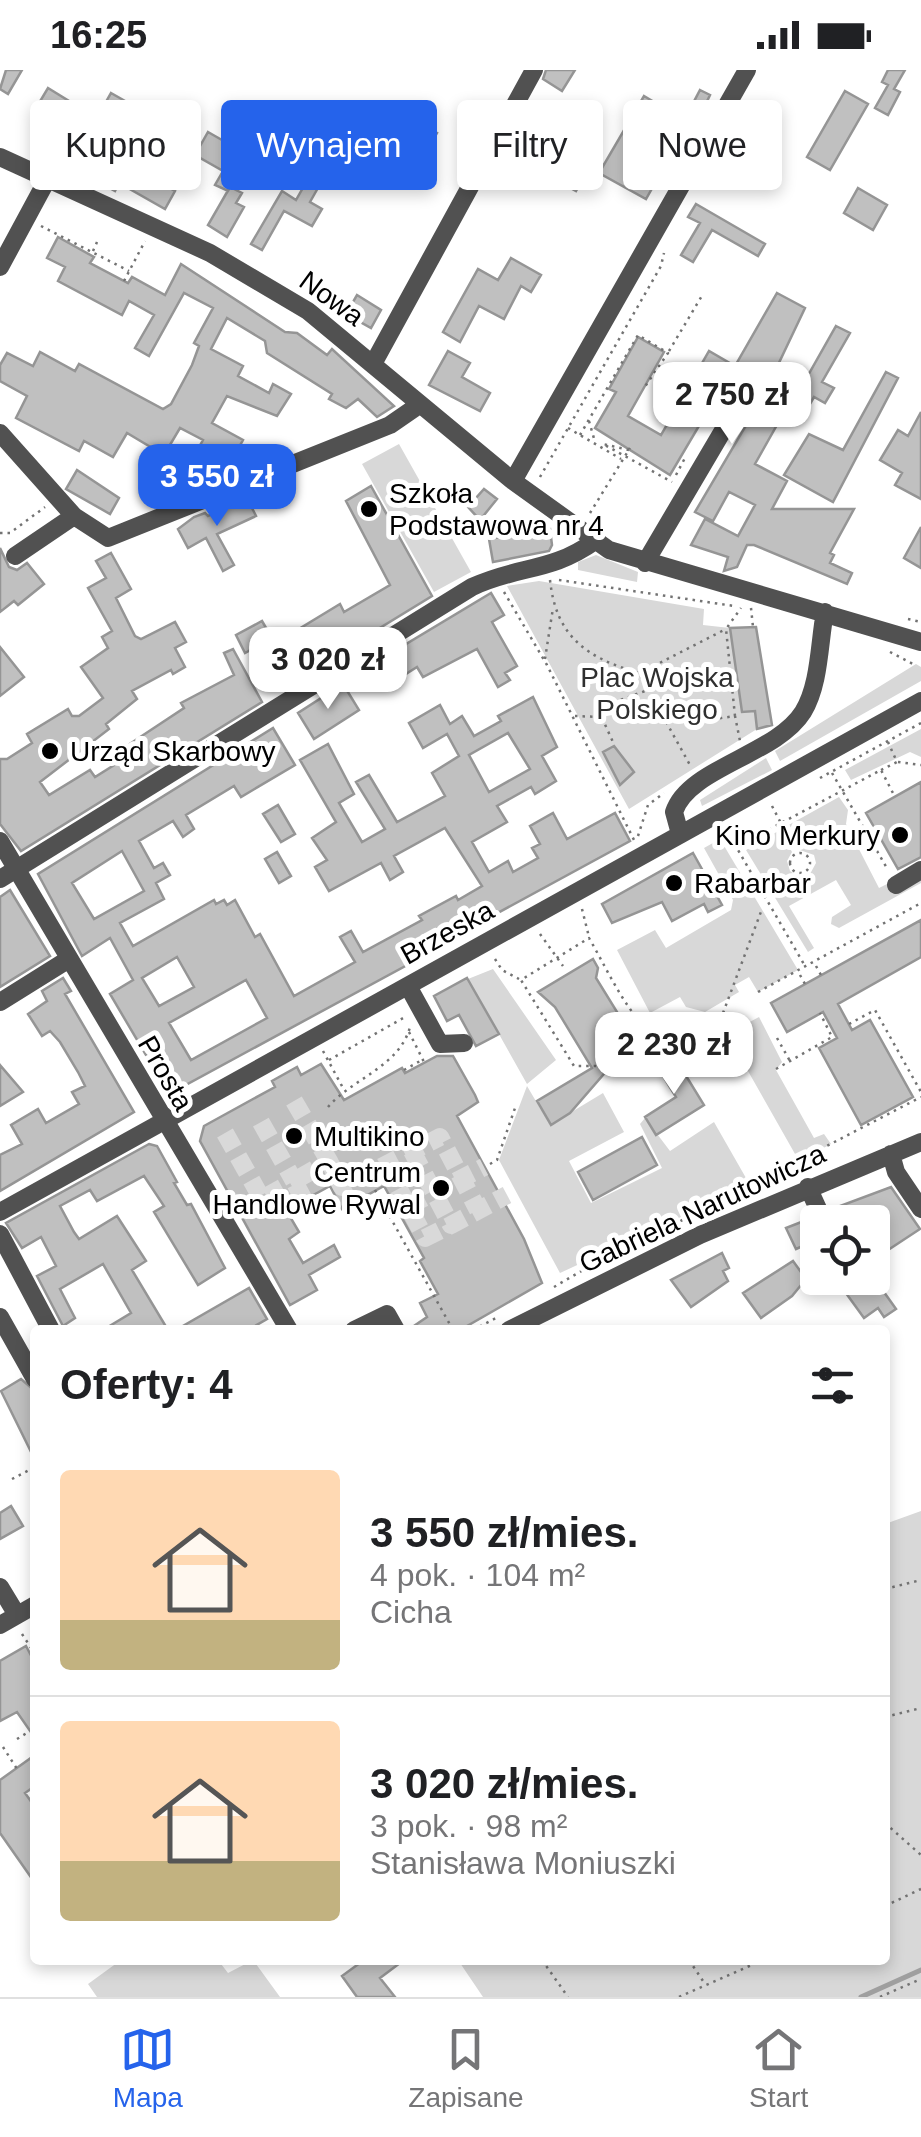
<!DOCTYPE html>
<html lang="pl">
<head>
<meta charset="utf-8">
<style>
	:root { --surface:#fff; --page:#f2f2f2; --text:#202124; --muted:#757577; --line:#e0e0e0; --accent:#2563eb }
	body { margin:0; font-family:Arial,sans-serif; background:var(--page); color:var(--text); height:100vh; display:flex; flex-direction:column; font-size:38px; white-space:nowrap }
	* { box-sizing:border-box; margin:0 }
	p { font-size:32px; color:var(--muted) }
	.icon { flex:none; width:55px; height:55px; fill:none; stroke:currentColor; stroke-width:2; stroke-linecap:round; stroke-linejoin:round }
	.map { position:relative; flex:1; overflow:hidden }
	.panel { position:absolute; left:30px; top:1255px; width:860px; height:640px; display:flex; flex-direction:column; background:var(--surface); border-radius:10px; box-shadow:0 5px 15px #0003 }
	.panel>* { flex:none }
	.banner { position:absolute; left:30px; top:30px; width:862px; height:90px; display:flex; gap:20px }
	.tools { position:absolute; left:800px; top:1135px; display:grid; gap:20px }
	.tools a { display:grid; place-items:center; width:90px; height:90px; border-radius:10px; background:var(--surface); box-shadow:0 5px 15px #0003; font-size:50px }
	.price { position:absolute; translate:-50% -85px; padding:0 22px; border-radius:20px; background:#fff; color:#222; font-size:32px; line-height:65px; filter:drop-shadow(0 2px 5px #0008) }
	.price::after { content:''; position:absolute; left:50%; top:60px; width:30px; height:22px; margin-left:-15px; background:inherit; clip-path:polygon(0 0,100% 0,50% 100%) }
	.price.current { background:var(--accent); color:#fff }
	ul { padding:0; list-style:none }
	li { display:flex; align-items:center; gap:30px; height:250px; padding:0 30px }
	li+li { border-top:2px solid var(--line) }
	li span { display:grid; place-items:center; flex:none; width:280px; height:200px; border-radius:10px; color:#555 }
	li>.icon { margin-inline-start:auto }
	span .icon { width:120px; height:120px; fill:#fffc; stroke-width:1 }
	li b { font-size:42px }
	h2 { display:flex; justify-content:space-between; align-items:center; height:120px; padding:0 30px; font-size:42px }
	.chip { padding:0 35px; border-radius:10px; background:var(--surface); box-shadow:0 5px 15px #0003; font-size:35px; line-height:90px }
	.chip.current { background:var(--accent); color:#fff }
	.status { display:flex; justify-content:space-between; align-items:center; height:70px; padding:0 50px; background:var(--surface); direction:ltr }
	.status svg { height:28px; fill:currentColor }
	.dock { display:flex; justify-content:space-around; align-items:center; height:140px; border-top:2px solid var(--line); background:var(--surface); font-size:28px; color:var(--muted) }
	.dock a { display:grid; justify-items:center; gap:5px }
	.dock .current { color:var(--accent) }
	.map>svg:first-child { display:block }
</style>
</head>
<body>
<div class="status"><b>16:25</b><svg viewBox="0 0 49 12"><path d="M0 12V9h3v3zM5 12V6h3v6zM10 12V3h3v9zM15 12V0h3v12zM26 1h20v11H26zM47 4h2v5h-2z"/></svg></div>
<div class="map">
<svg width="921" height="1927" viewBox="0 0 921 1927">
	<rect width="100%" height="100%" fill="#fff"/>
	<!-- green -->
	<path fill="#d8d8d8" d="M399,374L471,502L434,522L362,394Z
		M596,485L638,502L637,512L578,500V492Z
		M539,511L704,539L703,555L730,558L738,616L754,630L757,659L629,739L507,516Z
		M916,594L921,597V611L780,691L775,681Z
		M921,659V687L910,682L851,710L845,700Z
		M766,688L772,700L702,736L700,730Z
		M839,727L848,740L846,754L879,818L899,808L921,806V813L839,858L831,854L832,847L851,835L836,810L789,836L814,878L808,882L746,780L780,760L792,782L787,791L790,801L799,807L810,804L816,793L814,785L797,779L785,757Z
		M720,769L798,900L758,922L749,907L735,915L739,922L705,942L686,937L680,927L650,943L617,880L655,860L666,878L731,840L733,830L704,778Z
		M493,899L556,990L527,1014L468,909Z
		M759,947L782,992L776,1000L814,1068L824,1064L831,1074L799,1091L727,964Z
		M527,1016L550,1055L603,1023L624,1062L569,1091L591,1133L662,1098L640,1054L645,1048L670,1081L714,1052L750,1115L560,1203L499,1090Z
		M921,1441V1927H483L458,1890H885V1454Z
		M121,1890H218L228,1903L253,1890L280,1927H97L88,1914Z"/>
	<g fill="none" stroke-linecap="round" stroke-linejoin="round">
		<!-- stream -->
		<path stroke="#9f9f9f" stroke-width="5" d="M861,1927L921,1900"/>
	</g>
	<!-- building -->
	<path fill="#c0c0c0" stroke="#959595" stroke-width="2.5" fill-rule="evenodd" d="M6,0H22L8,24L0,19Z
		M546,0H575L562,21L543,9Z
		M888,0H905L894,19L900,22L888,45L875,38L888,15L882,12Z
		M48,18L77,36L64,56L36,38Z
		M700,20L710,25L669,111L656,104Z
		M845,21L868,34L830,100L807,87Z
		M111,23L132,35L111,76L126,83L118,98L140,110L144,104L175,121L165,139L119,113L115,121L86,105L102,75L89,67L93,55Z
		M644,26L659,35L629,88L659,106L646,129L599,103Z
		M418,52L437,63L427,80L409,70Z
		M208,62L248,85L228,121L215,115L223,101L195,85Z
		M740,78L773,96L762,117L729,99Z
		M570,86L589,97L576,121L556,110Z
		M312,102L323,109L310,132L322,139L312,156L284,141L262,180L251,174L282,121L296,130Z
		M230,117L242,123L236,133L244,137L227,167L208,155Z
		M858,118L887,135L873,160L844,143Z
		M696,134L765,174L758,186L712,160L693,192L681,185L700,153L688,147Z
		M58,167L94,187L90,193L128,213L132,207L165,225L181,194L285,262L297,263L327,285L332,279L394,336L377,347L358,329L346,338L329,329L332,324L267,283L265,271L227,248L211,279L243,296L238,306L269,323L273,314L291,324L277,346L227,326L212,353L243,370L234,386L215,376L195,413L170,399L178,384L191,391L203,370L180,358L164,385L127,363L113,387L84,371L79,381L16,348L27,326L0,311V295L7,283L33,296L40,282L75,301L79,294L163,339L171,334L192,295L199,276L194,273L213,238L184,223L149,286L135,278L154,245L129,231L122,245L58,211L65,197L47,188Z
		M511,188L541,205L531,222L521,216L504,249L479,236L460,272L443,262L478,199L498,210Z
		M777,223L805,238L767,318L791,330L755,394L787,411L772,439H854L830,483L834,485L830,493L852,503L847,514L754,475H747L737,497L724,501L728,487L691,475L705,449L738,466L755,435L729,422L713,451L695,442L761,330L726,310L670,405L595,358L616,322L609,319L638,267L664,282L628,346L661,365L709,281L735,296Z
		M357,225L381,240L371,258L346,244Z
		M836,256L850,263L822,312L834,318L825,333L814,327L807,339L793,332Z
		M448,281L470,293L462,307L490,323L480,341L429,315Z
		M886,302L898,308L833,432L784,405L809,364L843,380Z
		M921,342V429L895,415L902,403L880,390L898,360L908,366Z
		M77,400L119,428L110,444L66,419Z
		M371,416L432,526L293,611L271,576L340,534L344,542L390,515L346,431Z
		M484,419L497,429L480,450L468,437Z
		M247,428L256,446L217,464L234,495L223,501L206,468L188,478L178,459L194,447L205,443L208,446Z
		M921,457V498L904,488Z
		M550,459L552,475L549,481L493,492L489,469Z
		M0,478L9,497L17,500L27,493L44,514L18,535L14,531L0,542Z
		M111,483L131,519L116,528L135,566L141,569L175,552L186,572L175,578L185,597L173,604L171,600L132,621L137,629L106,654L109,659L40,712L49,725L90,700L95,707L127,687L122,679L184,638L181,633L234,605L224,583L233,579L262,632L21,781L0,754V689H7L32,673L27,664L68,639L72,646H79L103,628L81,597L108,578L102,567L112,561L88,518L106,508L96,491Z
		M491,523L504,545L492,552L517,596L505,603L510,610L498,617L477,579L423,607L417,597L387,616L373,594Z
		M262,551L272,568L245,583L236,565Z
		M756,557L772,655L757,659L755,641L742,642L730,558Z
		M0,577L24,607L0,626Z
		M343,614L359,640L314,669L298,643Z
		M533,627L557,677L542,686L556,711L535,724L531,717L497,736L507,752L472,772L489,802L508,791L513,802L538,788L532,778L540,774L530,756L553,743L567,769L615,743L630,771L448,870L441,857L400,879L409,894L169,1024L110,924L133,910L110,868L82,886L38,804L273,658L295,695L241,727L234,716L186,745L194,759L183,767L173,751L139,771L154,798L163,793L170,805L156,813L164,829L120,853L133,876L214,830L216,834L224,830L227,835L235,830L255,867L260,864L294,926L355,892L340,867L351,861L363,882L422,850L419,846L456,826L458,830L482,816L445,758L394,786L403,802L390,810L381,793L329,821L315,797L327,790L312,768L336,752L300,690L328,674L354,724L339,733L362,772L385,759L356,712L369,705L397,752L445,726L432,703L459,686L447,664L423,678L409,653L440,635L450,654L462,646L474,666L501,651L498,646ZM508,663L530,699L489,722L469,685ZM122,781L144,821L94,849L72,813ZM177,887L194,917L159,936L142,908ZM246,910L267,948L191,990L169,953Z
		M614,676L634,702L620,715L603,682Z
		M921,712V787L898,799L866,743Z
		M278,735L295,764L281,772L263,744Z
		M277,782L291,806L279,813L265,789Z
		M693,783L722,835L708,842L704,834L672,851L662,832L612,853L602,834Z
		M10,820L50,886L0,917V827Z
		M921,850V887L838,934L852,960L870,950L913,1027L861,1055L819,978L837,968L823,942L787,962L771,933Z
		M593,889L598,898L596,908L630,963L621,968L622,983L570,1043L551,1055L537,1031L592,998L555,937L538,922Z
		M63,908L71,921L65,924L134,1042L0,1121V1085L22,1074L11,1055L38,1039L46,1053L79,1034L72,1022L85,1016L78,1002L60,972L50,961L42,966L28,944L47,931L42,921Z
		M467,908L499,964L476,976L459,945L447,951L434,926Z
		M687,944L700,966L673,981L660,960Z
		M672,983L704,1035L656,1065L645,1047L676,1027L655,993Z
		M437,986H453L475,1025L478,1032L457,1046L524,1169L542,1213L460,1260H408L427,1247L420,1233L438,1224L420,1191L424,1188L384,1116L342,1139L330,1116L286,1140L299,1162L289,1169L303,1193L334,1175L340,1187L309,1205L317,1220L290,1235L200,1071L204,1056L275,1017L272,1011L297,997L301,1005L321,994L344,1030L402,998L405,1003Z
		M0,995L23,1022L0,1036Z
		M642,1067L657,1095L593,1130L578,1102Z
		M149,1074L157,1076L177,1112L174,1113L187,1135L191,1134L225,1198L198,1215L154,1142L164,1136L144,1106L97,1131L90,1120L60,1136L74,1162L79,1169L117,1146L146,1191L132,1200L168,1260H103L131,1243L103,1194L60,1219L75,1248L63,1256L37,1206L56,1196L41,1167L22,1178L6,1153Z
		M891,1117L920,1159L888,1180L882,1171L872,1178V1152L863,1143L836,1152L832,1139Z
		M809,1149L814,1171L796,1179L786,1158Z
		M722,1183L729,1198L723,1201L728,1211L691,1237L671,1210Z
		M793,1191L806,1209L792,1226L761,1248L743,1223Z
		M835,1208H874L896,1239L884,1247L878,1238L864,1248Z
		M249,1218L267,1249L248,1260H176Z
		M21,1309L35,1321V1390L1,1321Z
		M11,1436L23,1456L0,1469V1443Z
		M26,1576L35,1593V1668L17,1642L0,1651V1591Z
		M35,1685V1716L25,1723L35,1737V1813L0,1763V1710Z
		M364,1890H404L380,1908L395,1927H357L342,1906Z"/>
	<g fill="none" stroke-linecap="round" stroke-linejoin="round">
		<!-- minor-tunnel -->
		<path stroke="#d9d9d9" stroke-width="18" stroke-dasharray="18 9" stroke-linecap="butt" d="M294,1031L329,1091
			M225,1063L262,1129L294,1111L258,1047
			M412,1081L451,1155L507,1125
			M386,1095L425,1168L451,1155
			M262,1129L274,1149
			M304,1130L294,1111L329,1091L342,1117L440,1067L478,1140
			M408,1136L484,1097"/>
		<!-- path -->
		<path stroke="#737373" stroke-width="2.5" stroke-dasharray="2.5 5" stroke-linecap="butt" d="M41,156L129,201
			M93,181L97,172
			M124,211L145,171
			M669,281L703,224
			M589,351L595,372
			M568,358L621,389
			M580,365L638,265L668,283L644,318
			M629,380L603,374L672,412
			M676,405L686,386
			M540,407L661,196L664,183
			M590,443L630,378
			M0,463H10L45,437
			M550,510C556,567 587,588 639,603L690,695
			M559,510L734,536
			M504,522L547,595L635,772
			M751,538L753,557
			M908,549L921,552
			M890,582L915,595
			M545,589L553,538
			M640,603L726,559
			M661,642L701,651L735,646L740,671
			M575,646L601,647L620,630L648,620
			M735,646L726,559L741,538
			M602,648L613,672
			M898,692L921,695
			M881,700L897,692L888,672
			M832,703L888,800
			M820,708L921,653
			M772,736L796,782
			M727,761L805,896
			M638,766L648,735L664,723
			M736,777L881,700L895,727
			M790 793a10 10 0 1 1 20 0a10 10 0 1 1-20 0Z
			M582,839L589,867
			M540,864L563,896
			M495,889L502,900L519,909
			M816,896L821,905
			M800,905L805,914
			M758,922L921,833
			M723,943L762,839
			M849,954L875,940L921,1022
			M643,960L622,996H574L521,910L589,868C618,918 638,974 698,988
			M409,962L424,992
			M777,968L790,991
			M323,981L343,1018
			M329,990L405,947
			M776,999L832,967L820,943
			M404,1000L422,990
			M328,1037C353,1008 399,997 410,957
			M794,1093L921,1027
			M490,1094L497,1090L515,1038
			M375,1120L453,1260
			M554,1217C631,1171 710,1135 795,1105
			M473,1260L498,1247
			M12,1409L35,1397
			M885,1519L921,1510
			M22,1564L35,1584
			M885,1647L921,1638
			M17,1669L30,1661
			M3,1677L17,1699
			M31,1719L35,1725
			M885,1753L921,1785
			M885,1836L921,1819
			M222,1890L226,1896
			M542,1890L568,1927
			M689,1890L705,1914
			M679,1927L763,1890
			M880,1927L921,1909"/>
		<!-- minor -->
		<path stroke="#515151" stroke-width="18" d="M0,87L210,183L308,241L513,411L609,480L921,572
			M0,197L48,108
			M373,294L534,0
			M0,363L74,446L108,468L390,355L419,335
			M513,411L747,0
			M15,486L74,446
			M645,493L731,347
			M680,764L674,742C688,698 776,685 803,642C820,614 819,573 825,542
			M0,771L289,1260
			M0,809L472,517C519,495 550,503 595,471
			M896,815L921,800
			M408,916L440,974L464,973
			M0,932L69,889
			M891,1084L896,1102L921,1139
			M808,1117L824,1152
			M0,1142L921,631
			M0,1164L51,1260
			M0,1247L35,1309
			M354,1260L387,1244L396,1260
			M509,1260L700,1165L921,1072
			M0,1517L17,1545
			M0,1555L35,1535"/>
	</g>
	<!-- markers -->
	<g fill="#000" stroke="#fff" stroke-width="4">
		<circle cx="369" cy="439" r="10"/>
		<circle cx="50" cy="681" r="10"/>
		<circle cx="900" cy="765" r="10"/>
		<circle cx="674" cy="813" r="10"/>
		<circle cx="294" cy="1066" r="10"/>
		<circle cx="441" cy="1118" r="10"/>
	</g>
	<g text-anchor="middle" stroke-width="10" stroke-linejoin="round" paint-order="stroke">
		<!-- street labels -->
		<g font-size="28" fill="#000" stroke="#fff">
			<text transform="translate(332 228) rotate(36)" y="10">Nowa</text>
			<text transform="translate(447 862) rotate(-29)" y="10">Brzeska</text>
			<text transform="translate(166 1003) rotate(60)" y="10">Prosta</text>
			<text transform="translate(702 1138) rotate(-25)" y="10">Gabriela Narutowicza</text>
		</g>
		<!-- poi labels -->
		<g font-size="28" fill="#000" stroke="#fff" text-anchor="start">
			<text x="389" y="433">Szkoła<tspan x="389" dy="32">Podstawowa nr 4</tspan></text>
			<text x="70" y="691">Urząd Skarbowy</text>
			<text x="880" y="775" text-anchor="end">Kino Merkury</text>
			<text x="694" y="823">Rabarbar</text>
			<text x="314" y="1076">Multikino</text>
			<text x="421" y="1112" text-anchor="end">Centrum<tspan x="421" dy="32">Handlowe Rywal</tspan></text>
		</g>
		<!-- park labels -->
		<g font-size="28" fill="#2f2f2f" stroke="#fff">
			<text x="657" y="617">Plac Wojska<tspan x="657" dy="32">Polskiego</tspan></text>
		</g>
	</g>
</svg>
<div class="tools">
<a><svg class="icon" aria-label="locate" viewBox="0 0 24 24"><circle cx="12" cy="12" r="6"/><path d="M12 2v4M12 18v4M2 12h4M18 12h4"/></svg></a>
</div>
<b class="price" style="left:732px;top:377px">2 750 zł</b>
<b class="price current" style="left:217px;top:459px">3 550 zł</b>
<b class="price" style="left:328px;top:642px">3 020 zł</b>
<b class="price" style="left:674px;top:1027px">2 230 zł</b>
<div class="banner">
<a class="chip">Kupno</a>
<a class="chip current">Wynajem</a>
<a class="chip">Filtry</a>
<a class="chip">Nowe</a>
</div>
<section class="panel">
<h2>Oferty: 4<svg class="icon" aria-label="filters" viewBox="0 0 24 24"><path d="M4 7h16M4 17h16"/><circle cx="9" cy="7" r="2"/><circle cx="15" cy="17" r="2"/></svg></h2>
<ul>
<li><span style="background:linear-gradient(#ffd9b3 75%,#c2b280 0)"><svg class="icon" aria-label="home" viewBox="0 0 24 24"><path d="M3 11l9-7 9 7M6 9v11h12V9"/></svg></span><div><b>3 550 zł/mies.</b><p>4 pok. · 104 m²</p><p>Cicha</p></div></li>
<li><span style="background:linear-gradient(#ffd9b3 70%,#c2b280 0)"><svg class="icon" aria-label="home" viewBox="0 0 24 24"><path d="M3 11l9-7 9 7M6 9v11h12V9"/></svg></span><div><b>3 020 zł/mies.</b><p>3 pok. · 98 m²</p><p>Stanisława Moniuszki</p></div></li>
</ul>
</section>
</div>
<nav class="dock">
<a class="current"><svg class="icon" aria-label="map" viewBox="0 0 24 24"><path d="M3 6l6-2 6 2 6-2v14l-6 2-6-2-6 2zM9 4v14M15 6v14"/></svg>Mapa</a>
<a><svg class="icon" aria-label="saved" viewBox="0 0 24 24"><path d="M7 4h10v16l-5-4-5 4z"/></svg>Zapisane</a>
<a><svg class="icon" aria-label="home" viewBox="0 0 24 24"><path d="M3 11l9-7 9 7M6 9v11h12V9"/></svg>Start</a>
</nav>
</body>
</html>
